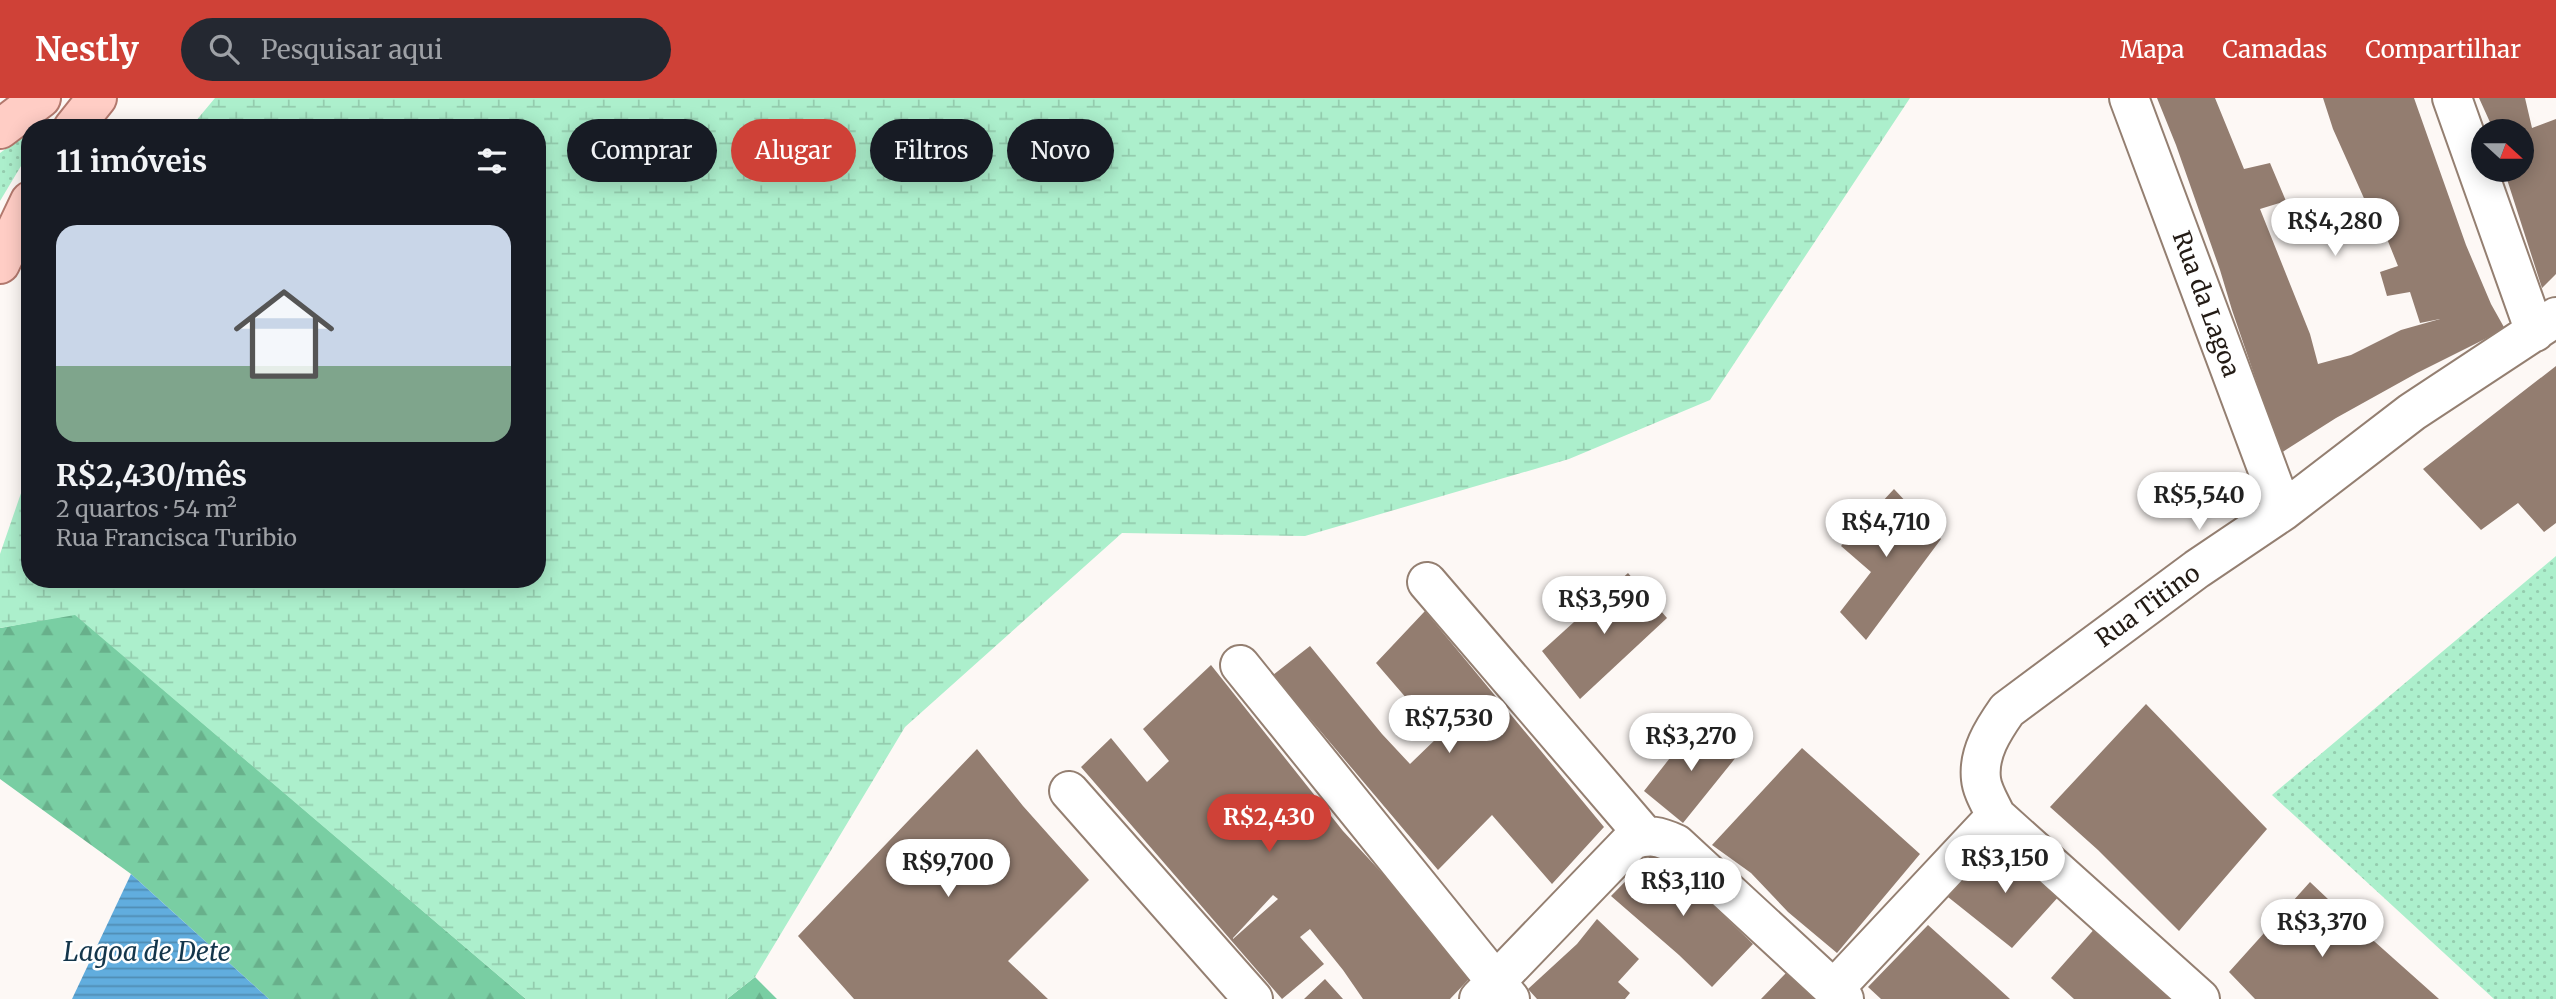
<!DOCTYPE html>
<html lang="pt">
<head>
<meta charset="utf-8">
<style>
	:root { --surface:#171b24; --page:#242831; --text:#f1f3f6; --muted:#9ea1a6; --line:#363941; --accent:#cf4137 }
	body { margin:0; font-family:Merriweather,serif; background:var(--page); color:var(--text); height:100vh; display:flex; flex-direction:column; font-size:26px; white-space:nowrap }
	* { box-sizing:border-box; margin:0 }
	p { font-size:23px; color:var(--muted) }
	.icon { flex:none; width:38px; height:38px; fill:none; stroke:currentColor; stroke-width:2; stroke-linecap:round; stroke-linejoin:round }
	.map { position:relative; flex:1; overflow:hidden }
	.sheet { position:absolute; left:21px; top:21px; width:525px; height:469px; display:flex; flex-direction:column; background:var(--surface); border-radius:28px; box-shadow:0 4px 18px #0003 }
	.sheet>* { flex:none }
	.hud { position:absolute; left:567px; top:21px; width:665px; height:63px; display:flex; gap:14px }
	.needle { width:46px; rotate:111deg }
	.buttons { position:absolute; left:2471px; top:21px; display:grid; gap:14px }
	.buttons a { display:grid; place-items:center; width:63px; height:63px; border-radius:50%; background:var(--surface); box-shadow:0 4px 18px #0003; font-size:35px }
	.price { position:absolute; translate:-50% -60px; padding:0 16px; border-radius:24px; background:#fff; color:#222; font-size:23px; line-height:46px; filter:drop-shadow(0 2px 4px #0008) }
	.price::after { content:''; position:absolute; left:50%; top:42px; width:21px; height:16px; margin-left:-10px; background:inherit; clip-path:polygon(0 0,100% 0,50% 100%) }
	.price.on { background:var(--accent); color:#fff }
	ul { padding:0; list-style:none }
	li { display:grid; align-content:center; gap:14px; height:371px; padding:0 35px }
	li+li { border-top:2px solid var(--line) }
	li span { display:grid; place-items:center; height:217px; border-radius:21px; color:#555 }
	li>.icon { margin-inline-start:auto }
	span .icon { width:126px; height:126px; fill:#fffc; stroke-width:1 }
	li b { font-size:30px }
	h2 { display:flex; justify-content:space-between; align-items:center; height:84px; padding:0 35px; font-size:30px }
	.pill { padding:0 24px; border-radius:32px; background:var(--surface); box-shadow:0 4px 18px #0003; font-size:24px; line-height:63px }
	.pill.on { background:var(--accent); color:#fff }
	header { display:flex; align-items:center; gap:42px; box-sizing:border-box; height:98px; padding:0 35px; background:var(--accent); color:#fff }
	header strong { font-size:33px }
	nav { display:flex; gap:38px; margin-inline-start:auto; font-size:24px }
	.search { width:490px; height:63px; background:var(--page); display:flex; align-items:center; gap:18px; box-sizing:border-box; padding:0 24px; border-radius:38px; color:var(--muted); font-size:26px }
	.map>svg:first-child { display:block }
</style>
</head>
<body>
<header>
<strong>Nestly</strong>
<div class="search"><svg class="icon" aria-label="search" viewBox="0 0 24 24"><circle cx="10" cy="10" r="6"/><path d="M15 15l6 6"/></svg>Pesquisar aqui</div>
<nav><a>Mapa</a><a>Camadas</a><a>Compartilhar</a></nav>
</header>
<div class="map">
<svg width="2556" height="901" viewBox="0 0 2556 901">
	<defs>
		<pattern id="grass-dots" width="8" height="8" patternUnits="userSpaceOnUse" patternTransform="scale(1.75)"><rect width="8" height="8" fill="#acefcc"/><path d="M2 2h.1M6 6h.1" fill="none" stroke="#94ccae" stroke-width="1.8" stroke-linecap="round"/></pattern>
		<pattern id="forest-firs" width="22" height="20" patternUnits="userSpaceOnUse" patternTransform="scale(1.75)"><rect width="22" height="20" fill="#79cea3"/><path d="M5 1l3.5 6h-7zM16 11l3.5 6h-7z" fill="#68b08b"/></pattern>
		<pattern id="wetland-marsh" width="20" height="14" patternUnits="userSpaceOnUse" patternTransform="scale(1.75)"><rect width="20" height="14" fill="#acefcc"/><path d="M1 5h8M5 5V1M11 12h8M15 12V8" fill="none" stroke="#94ccae"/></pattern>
		<pattern id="water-rules" width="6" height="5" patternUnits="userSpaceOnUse" patternTransform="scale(1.75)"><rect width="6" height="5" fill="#61adde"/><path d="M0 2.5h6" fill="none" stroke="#508cb3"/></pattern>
	</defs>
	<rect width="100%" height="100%" fill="#fdf8f5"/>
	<!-- grass -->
	<path fill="url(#grass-dots)" d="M30,33V53L0,103V55Z
		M2556,458V901H2494L2272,697Z"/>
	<!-- forest -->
	<path fill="url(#forest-firs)" d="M75,516L526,901H269L131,776L0,681V530Z
		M755,879L777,901H727Z"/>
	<!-- wetland -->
	<path fill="url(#wetland-marsh)" d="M215,0H1910L1710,302L1569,361L1305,438L1122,435L905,629L755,879L727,901H526L75,517L0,530V456L30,369V481H537V30H190Z"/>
	<!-- water -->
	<path fill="url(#water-rules)" d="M131,776L269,901H72Z"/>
	<!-- building -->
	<path fill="#937d70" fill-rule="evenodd" d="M2157,0H2215L2244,71L2270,65L2286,103L2260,111L2310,236L2318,266L2351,257L2401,232L2440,221L2420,225L2410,194L2387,198L2380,174L2398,168L2373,106L2367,107L2333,31L2323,0H2414L2466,147L2491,206L2505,231L2417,275L2336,320L2281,355L2232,212L2220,172L2176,47Z
		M2479,0H2525L2532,30L2556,21V176L2542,190L2504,72H2522V33H2494Z
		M2556,268V425L2544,434L2518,405L2481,432L2423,371Z
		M1894,391L1941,441L1866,542L1840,514L1871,474L1841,448Z
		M1628,475L1667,520L1580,601L1542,553Z
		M1425,513L1604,729L1552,786L1492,717L1438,772L1273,577L1310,548L1382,636L1410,666L1439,638L1376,565Z
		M1211,567L1343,733L1408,803L1470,880L1450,901H1363L1343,872L1310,831L1300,839L1324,866L1282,901L1081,669L1111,640L1147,684L1169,663L1143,631ZM1273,797L1278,801L1233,841V840Z
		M2146,606L2267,731L2179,833L2098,752L2050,709Z
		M1699,623L1737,658L1683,725L1644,693Z
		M1802,650L1920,756L1837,855L1788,814L1751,775L1712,747Z
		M977,651L1023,708L1089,782L1008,863L1048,901H854L798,838Z
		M2000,742L2060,797L2012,850L1948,799Z
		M1656,752L1753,846L1712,889L1679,857L1611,798Z
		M2310,784L2347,819L2439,901H2255L2229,874Z
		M1597,821L1639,861L1618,884L1630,895L1625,901H1537L1528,891L1577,846Z
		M1928,827L1986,879L2010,901H1881L1868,889Z
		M2097,828L2178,901H2074L2051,880Z
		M1786,875L1817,901H1761Z
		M1325,881L1343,901H1304Z"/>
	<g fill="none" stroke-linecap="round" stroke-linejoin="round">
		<defs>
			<path id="street" d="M2129,0L2283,413
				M2452,0L2535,234
				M1427,484L1645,738
				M1240,567L1510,901
				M1069,693L1253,901
				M1833,892L1996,718
				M1479,901L1632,742C1650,736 1659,738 1676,746L1844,901
				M2200,901L1996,718C1991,707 1982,693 1981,681C1978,655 1993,632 2007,612L2197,471L2283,413L2412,314L2556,219"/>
			<path id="primary" d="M73,30L97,0
				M0,31L41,0
				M0,166L30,103"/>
		</defs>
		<!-- street casing -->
		<use href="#street" stroke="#947f71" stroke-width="42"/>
		<!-- primary casing -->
		<use href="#primary" stroke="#b2796e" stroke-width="42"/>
		<!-- street -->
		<use href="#street" stroke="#fff" stroke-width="38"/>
		<!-- primary -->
		<use href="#primary" stroke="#ffcdc5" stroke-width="38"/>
	</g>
	<g text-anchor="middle" stroke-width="5" stroke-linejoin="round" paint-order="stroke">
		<!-- street labels -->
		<g font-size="24" fill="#231b15" stroke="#fff">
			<text transform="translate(2206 206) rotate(70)" y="8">Rua da Lagoa</text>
			<text transform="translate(2148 508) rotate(-36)" y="8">Rua Titino</text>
		</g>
		<!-- water labels -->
		<g font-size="26" font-style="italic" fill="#14364b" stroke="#fff">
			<text x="147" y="863">Lagoa de Dete</text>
		</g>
	</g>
</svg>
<div class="buttons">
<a><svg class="needle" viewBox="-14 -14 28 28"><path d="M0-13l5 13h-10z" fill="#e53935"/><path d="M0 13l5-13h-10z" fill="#9ea1a6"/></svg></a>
</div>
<b class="price" style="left:2335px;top:160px">R$4,280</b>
<b class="price" style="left:2199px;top:434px">R$5,540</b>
<b class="price" style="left:1886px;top:461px">R$4,710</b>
<b class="price" style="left:1604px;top:538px">R$3,590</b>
<b class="price" style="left:1449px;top:657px">R$7,530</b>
<b class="price" style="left:1691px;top:675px">R$3,270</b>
<b class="price on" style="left:1269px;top:756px">R$2,430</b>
<b class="price" style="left:2005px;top:797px">R$3,150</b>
<b class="price" style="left:948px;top:801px">R$9,700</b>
<b class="price" style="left:1683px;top:820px">R$3,110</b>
<b class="price" style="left:2322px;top:861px">R$3,370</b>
<div class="hud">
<a class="pill">Comprar</a>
<a class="pill on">Alugar</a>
<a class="pill">Filtros</a>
<a class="pill">Novo</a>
</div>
<section class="sheet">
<h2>11 imóveis<svg class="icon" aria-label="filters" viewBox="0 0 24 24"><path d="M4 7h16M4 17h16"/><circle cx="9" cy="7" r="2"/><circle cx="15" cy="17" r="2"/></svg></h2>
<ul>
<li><span style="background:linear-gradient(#c9d6e8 65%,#7fa58c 0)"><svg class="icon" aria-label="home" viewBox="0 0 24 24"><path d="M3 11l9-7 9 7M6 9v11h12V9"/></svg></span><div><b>R$2,430/mês</b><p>2 quartos · 54 m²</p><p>Rua Francisca Turibio</p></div></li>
</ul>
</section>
</div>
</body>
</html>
